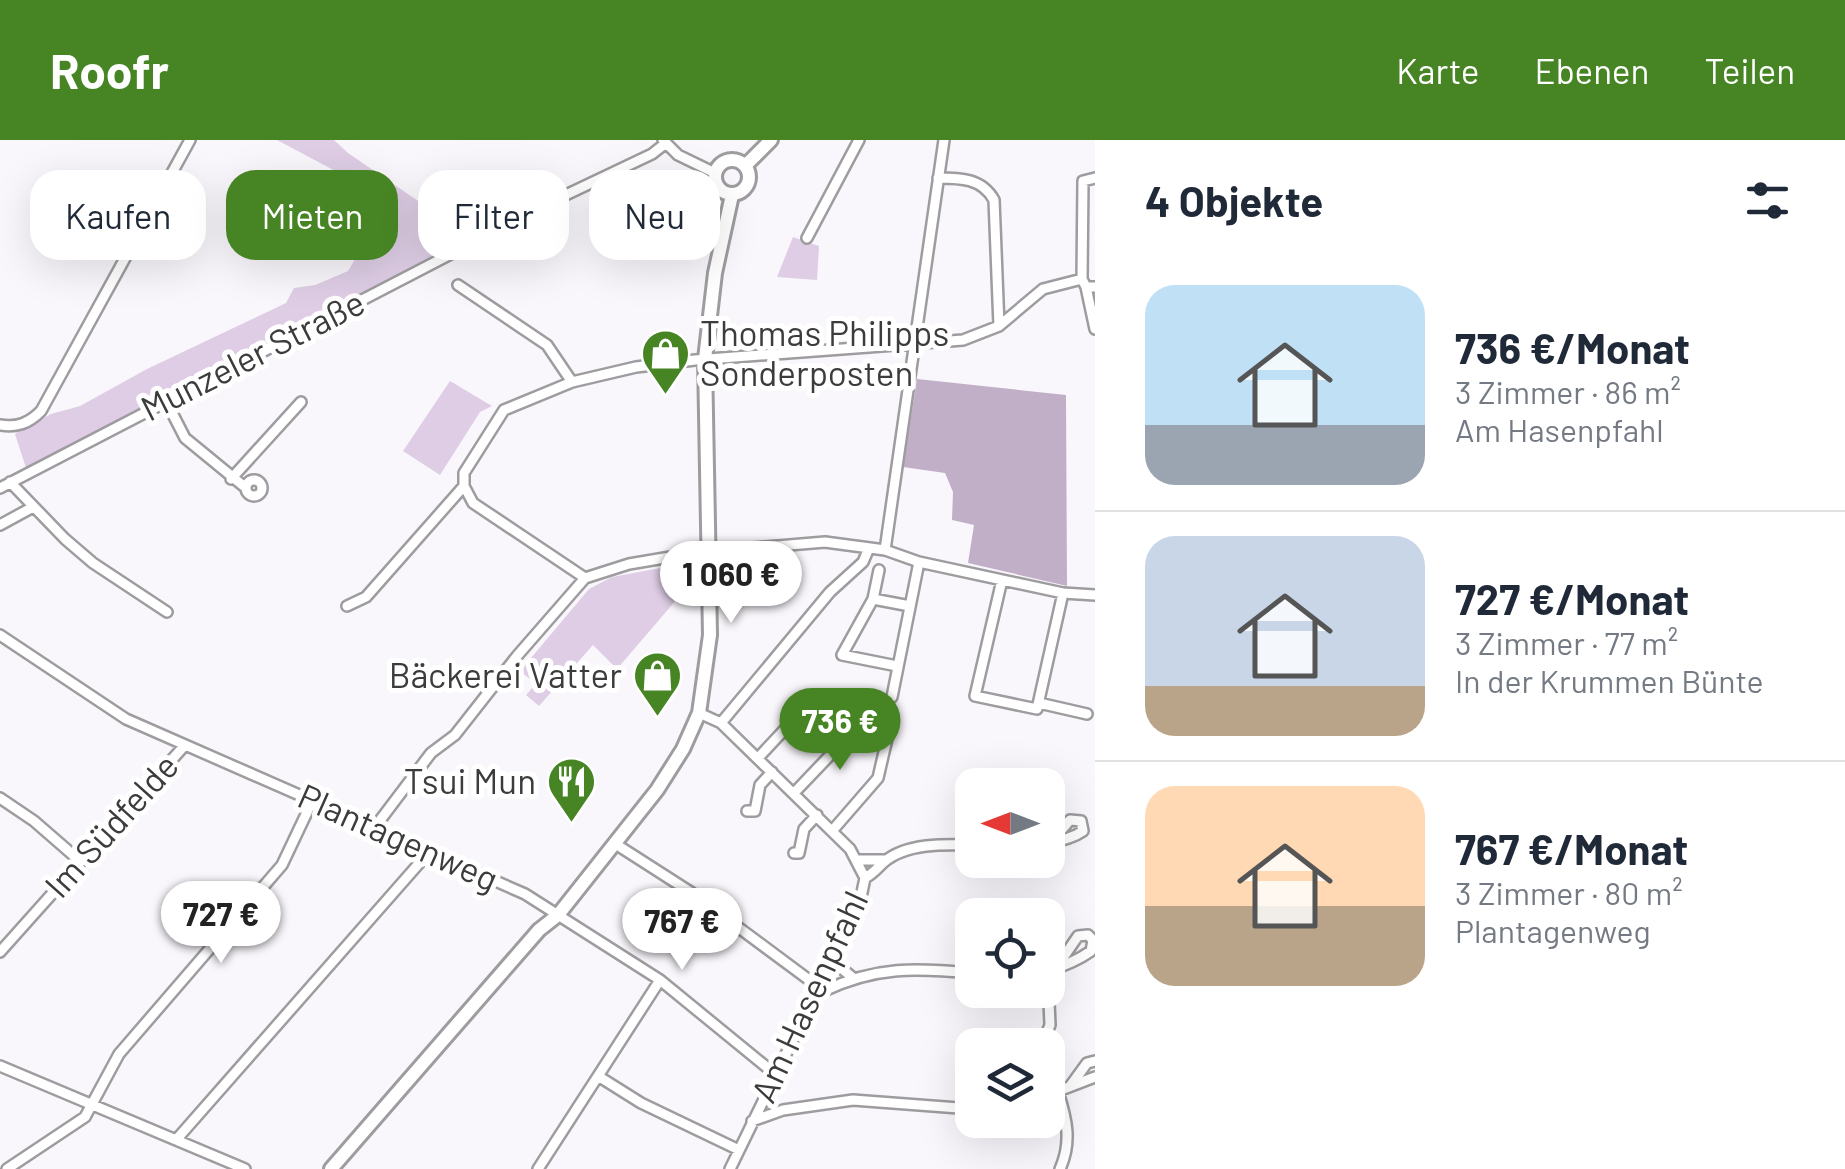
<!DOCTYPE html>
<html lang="de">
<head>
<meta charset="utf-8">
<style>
	:root { --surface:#fff; --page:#f6f6f7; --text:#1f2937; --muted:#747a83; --line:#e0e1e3; --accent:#478524 }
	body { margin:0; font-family:Barlow,sans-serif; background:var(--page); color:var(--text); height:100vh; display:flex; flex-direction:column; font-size:38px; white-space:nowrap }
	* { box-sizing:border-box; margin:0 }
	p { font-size:32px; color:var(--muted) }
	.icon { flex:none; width:55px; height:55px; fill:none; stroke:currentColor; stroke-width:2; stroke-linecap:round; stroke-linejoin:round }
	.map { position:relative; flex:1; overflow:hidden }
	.panel { display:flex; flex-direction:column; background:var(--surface); width:750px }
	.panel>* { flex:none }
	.hud { position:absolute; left:30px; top:30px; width:915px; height:90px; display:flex; gap:20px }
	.needle { width:65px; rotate:270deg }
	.buttons { position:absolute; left:955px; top:628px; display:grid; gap:20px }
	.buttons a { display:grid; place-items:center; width:110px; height:110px; border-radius:20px; background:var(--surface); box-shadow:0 10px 40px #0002; font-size:50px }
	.price { position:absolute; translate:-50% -85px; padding:0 22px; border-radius:35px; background:#fff; color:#222; font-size:32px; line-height:65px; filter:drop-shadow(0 2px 5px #0008) }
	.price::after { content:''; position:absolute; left:50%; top:60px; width:30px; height:22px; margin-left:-15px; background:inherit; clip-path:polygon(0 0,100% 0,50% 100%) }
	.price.selected { background:var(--accent); color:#fff }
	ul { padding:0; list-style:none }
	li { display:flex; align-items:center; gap:30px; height:250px; padding:0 50px }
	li+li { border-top:2px solid var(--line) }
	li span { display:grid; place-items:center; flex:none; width:280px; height:200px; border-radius:30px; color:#555 }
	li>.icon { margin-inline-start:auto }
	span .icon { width:120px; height:120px; fill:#fffc; stroke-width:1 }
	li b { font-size:42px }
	h2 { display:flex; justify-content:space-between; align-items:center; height:120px; padding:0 50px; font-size:42px }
	.pill { padding:0 35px; border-radius:30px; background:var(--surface); box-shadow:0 10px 40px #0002; font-size:35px; line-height:90px }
	.pill.selected { background:var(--accent); color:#fff }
	header { display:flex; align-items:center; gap:60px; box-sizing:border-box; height:140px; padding:0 50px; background:var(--accent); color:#fff }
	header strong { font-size:48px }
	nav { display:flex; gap:55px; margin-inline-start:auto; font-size:35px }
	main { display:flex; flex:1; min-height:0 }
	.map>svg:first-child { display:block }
</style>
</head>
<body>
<header>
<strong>Roofr</strong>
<nav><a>Karte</a><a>Ebenen</a><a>Teilen</a></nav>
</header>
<main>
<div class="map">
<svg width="1095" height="1029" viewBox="0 0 1095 1029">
	<rect width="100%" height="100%" fill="#faf7fc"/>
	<!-- green -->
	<path fill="#decde5" d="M277,0H334L348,13L443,78L463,68L474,94L27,331L15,294L51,274L80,266L147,229L286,163L294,148L315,145L348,131L390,60Z
		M793,97L819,106L817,140L777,137Z
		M450,241L492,266L480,272L440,335L403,311Z
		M687,423L695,432V438L617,529L593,505L539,566L526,555L536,544L520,531L589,449L612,437Z"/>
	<!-- forest -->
	<path fill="#c1afc8" d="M917,239L1066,255L1067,446L968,423L974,385L952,380L953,352L945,333L903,327Z"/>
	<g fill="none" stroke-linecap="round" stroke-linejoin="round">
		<defs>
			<path id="minor" d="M663,0L678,15L715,33
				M938,38C960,38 982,38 994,60L999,186
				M807,98L859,0
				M1082,139L1083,41L1095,38
				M458,145L547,205L572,242
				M1086,147L1095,189
				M166,261L185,298L246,348
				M0,285C17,288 29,283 41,271L190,0
				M231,339L301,262
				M246 348a8 8 0 1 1 16 0a8 8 0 1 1-16 0Z
				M10,342L65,399L93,423L167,472
				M0,348L551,62L652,14L666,3
				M0,385L33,367
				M885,410L944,0
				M585,438L473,363L464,346V333L504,270L572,242L636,227L695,220L963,200L999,186L1043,149L1082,139L1086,147H1095
				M1002,440L975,556L1037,569L1063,453
				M873,459L879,430
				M347,466L366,457L464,346
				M0,495L126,579L525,754L660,840L775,934
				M897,526L842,515L873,459L910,466
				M892,557L919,422
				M1039,563L1087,574
				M699,573L721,583L850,709L865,738L860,762L730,1029
				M721,583L830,452L863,422L869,408
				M758,618L800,573
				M794,653L835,610L845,586
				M0,658L34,681L80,721
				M747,671H755L760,645L772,632
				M375,687L431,613L455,595L517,516L585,438L629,424L694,413L825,402L885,410L919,422L1063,453L1095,455
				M832,691L878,638L890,586
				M614,703L692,753L824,851C876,826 917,828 972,833
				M1048,703C1060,701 1073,698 1083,691L1081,681L1070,680L1051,702
				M794,713H799L804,689L817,675
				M858,720H886
				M865,738C874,733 877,728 884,722C906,703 945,704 972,705
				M0,812L185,605
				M831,820L852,837
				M1048,831C1064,826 1077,821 1091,811L1093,800L1088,795L1078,796L1056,828
				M1042,905L1050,885L1048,839
				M0,926L245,1029
				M598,936L641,963L739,1010
				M1071,945L1087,923L1095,921
				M1058,952C1067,980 1072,1002 1060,1029
				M1048,955L1095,937
				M752,981L783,970L853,960L972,969
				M176,1000L430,711
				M7,1029L85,977L119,914L282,725L309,668L317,662
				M538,1029L660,840"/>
			<path id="secondary" d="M715 37a17 17 0 1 1 34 0a17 17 0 1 1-34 0Z
				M745,26L771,0
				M331,1029L539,790L558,775L657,650L683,609L699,573L710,495L705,219L715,133L732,55"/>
		</defs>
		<!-- minor casing -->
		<use href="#minor" stroke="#9f9ca0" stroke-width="14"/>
		<!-- secondary casing -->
		<use href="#secondary" stroke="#9f9ca0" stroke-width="18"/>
		<!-- minor -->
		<use href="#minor" stroke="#fff" stroke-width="9"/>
		<!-- secondary -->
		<use href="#secondary" stroke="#fff" stroke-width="12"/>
	</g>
	<!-- icons -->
	<defs>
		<symbol id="shop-pin" viewBox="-11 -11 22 30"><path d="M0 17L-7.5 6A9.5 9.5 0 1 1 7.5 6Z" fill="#478524" stroke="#fff"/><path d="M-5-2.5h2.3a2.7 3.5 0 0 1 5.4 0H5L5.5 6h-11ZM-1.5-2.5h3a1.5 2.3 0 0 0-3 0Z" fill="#fff"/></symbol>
		<symbol id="restaurant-pin" viewBox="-11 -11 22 30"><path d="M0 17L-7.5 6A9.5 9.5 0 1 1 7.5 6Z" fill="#478524" stroke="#fff"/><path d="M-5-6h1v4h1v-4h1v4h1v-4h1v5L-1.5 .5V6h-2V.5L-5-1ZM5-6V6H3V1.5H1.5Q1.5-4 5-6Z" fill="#fff"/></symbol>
	</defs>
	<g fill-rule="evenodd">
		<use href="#shop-pin" x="638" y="186" width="55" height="75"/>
		<use href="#shop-pin" x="630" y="508" width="55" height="75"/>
		<use href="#restaurant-pin" x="544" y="614" width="55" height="75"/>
	</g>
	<g text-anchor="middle" stroke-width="10" stroke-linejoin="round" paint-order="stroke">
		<!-- poi labels -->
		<g font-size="35" fill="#3d3c3d" stroke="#fff" text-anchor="end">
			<text x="700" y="206" text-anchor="start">Thomas Philipps<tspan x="700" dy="40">Sonderposten</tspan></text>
			<text x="622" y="548">Bäckerei Vatter</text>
			<text x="536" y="654">Tsui Mun</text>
		</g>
		<!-- street labels -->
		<g font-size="35" fill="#3d3c3d" stroke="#fff">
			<text transform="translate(253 216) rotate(-27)" y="12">Munzeler Straße</text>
			<text transform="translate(112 686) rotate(-48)" y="12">Im Südfelde</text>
			<text transform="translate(398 698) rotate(24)" y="12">Plantagenweg</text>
			<text transform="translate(810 857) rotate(-65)" y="12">Am Hasenpfahl</text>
		</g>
	</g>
</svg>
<div class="buttons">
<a><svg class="needle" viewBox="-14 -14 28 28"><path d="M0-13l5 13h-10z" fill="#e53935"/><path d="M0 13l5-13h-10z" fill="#747a83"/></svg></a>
<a><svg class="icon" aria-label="locate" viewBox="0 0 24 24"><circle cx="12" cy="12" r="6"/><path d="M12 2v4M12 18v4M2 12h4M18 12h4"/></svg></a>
<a><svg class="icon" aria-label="layers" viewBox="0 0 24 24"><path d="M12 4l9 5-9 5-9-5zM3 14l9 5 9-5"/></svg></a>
</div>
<b class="price" style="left:731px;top:486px">1 060 €</b>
<b class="price selected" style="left:840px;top:633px">736 €</b>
<b class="price" style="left:221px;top:826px">727 €</b>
<b class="price" style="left:682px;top:833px">767 €</b>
<div class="hud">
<a class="pill">Kaufen</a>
<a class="pill selected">Mieten</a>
<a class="pill">Filter</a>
<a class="pill">Neu</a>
</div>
</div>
<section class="panel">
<h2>4 Objekte<svg class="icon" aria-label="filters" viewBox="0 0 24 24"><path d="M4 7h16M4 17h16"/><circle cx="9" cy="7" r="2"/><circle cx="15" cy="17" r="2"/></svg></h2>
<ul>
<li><span style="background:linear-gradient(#bfe0f5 70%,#9aa5b1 0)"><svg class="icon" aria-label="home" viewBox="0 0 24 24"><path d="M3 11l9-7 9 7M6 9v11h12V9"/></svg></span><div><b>736 €/Monat</b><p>3 Zimmer · 86 m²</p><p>Am Hasenpfahl</p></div></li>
<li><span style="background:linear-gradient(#c9d6e8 75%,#b9a48a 0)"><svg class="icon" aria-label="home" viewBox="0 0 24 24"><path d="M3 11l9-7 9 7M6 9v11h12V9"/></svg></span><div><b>727 €/Monat</b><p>3 Zimmer · 77 m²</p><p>In der Krummen Bünte</p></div></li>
<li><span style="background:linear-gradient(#ffd9b3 60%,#b9a48a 0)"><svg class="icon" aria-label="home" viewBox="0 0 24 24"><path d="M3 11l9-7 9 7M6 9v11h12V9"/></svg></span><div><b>767 €/Monat</b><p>3 Zimmer · 80 m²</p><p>Plantagenweg</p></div></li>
</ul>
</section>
</main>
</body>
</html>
